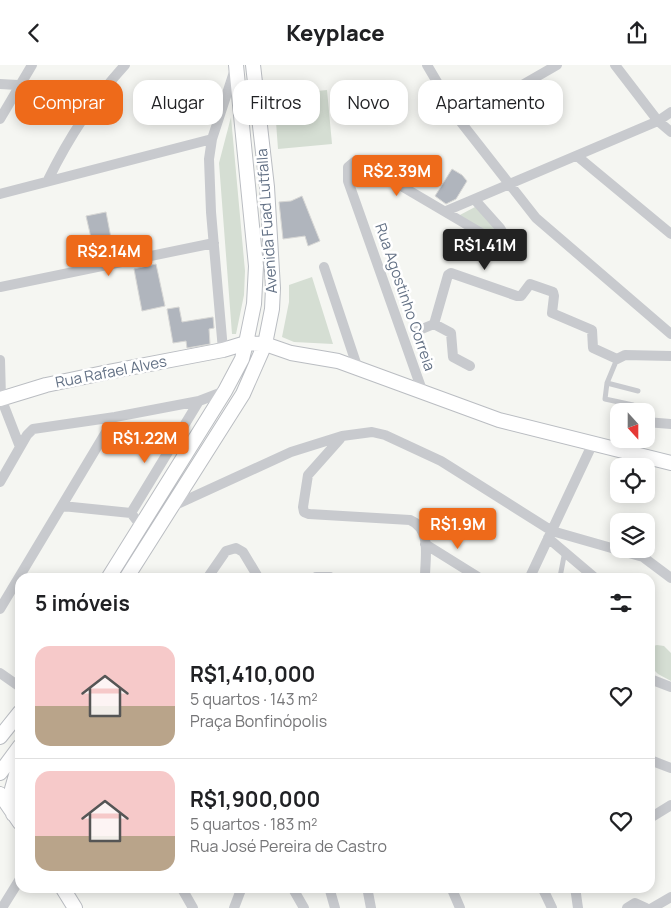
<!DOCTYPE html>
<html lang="pt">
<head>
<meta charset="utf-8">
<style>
	:root { --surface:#fff; --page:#f6f6f6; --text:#202124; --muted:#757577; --line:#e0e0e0; --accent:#ee6a1a }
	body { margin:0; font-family:Manrope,sans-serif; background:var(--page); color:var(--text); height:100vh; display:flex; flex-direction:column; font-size:19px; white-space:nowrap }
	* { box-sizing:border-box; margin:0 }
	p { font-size:16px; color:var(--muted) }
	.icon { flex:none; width:28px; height:28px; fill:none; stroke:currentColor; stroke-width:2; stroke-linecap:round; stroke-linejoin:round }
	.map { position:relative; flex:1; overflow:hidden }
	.sheet { position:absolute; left:15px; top:508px; width:640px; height:320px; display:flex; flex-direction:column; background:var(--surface); border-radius:15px; box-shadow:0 2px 12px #0003 }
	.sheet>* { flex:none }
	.guide { position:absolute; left:15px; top:15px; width:641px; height:45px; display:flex; gap:10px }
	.needle { width:32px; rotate:159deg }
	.fabs { position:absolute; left:610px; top:338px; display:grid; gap:10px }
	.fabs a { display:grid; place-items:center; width:45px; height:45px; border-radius:10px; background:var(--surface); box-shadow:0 2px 12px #0003; font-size:25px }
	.price { position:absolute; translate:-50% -42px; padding:0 11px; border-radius:5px; background:var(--accent); color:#fff; font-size:16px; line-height:32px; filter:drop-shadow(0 1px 2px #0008) }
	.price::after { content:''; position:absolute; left:50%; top:30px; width:15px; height:11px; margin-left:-8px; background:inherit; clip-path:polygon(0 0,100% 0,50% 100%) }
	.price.on { background:#222; color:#fff }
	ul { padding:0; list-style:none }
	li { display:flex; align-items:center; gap:15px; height:125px; padding:0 20px }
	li+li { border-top:1px solid var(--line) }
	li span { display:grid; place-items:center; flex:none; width:140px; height:100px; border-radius:15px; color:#555 }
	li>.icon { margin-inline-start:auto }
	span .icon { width:60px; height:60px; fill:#fffc; stroke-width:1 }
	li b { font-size:21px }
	h2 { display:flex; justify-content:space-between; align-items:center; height:60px; padding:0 20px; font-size:21px }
	.tag { padding:0 18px; border-radius:15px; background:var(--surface); box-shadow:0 2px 12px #0003; font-size:18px; line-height:45px }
	.tag.on { background:var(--accent); color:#fff }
	header { display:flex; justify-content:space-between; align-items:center; height:65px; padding:0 20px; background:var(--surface); font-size:22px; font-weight:800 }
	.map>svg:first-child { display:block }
</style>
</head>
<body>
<header><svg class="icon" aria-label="back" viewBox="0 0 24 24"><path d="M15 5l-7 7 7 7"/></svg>Keyplace<svg class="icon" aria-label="share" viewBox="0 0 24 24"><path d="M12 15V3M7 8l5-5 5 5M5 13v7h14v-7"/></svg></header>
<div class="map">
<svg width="671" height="843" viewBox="0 0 671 843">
	<rect width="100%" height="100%" fill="#f5f6f2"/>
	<!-- green -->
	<path fill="#d5ded3" d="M327,25L332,79L278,84L274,30Z
		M231,52L245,206L244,230L236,269H232L219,98Z
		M475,142L497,161L498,172L458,151Z
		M312,212L333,279L294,277L282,272L289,237V220Z
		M657,580L664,581L671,588V616L658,609L650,601V582Z"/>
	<!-- building -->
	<path fill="#b0b5bd" stroke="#d7d7d5" d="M452,104L462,110L467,116L456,134L446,139L435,131Z
		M302,131L320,176L308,181L305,171L283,174L279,137L291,136Z
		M106,147L111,173L92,177L86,151Z
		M156,199L165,241L142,246L134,204Z
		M179,242L182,257L213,252L214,263L209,264L210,279L187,283L186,276L173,278L167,244Z"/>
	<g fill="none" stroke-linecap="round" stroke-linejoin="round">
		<defs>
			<path id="secondary" d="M0,334L46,320L108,307L223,285L246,278L265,279L291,288L338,296L499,355L671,398
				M109,512L225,326L242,294L246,278L254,239L256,201L236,0
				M127,512L243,329L265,279L272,244L273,223L267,122L253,0
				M0,672L20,647
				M0,708L20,681
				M0,729L20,758
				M13,749L12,724L20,696
				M62,822L75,843"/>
		</defs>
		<!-- secondary casing -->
		<use href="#secondary" stroke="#babdc2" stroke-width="16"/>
		<!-- lane -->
		<path stroke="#c8cace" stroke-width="5" d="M617,294L607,318L605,334L633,340
			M607,318L638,326
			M560,512L565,486"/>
		<!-- street -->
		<path stroke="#c8cace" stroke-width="10" d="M427,0L460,56L536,153L671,269
			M615,0L658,56L671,67
			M0,19L18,20
			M0,54L32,0
			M460,56L557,0
			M577,91L671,169
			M48,115C69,72 93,35 125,0
			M0,129L212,74
			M446,146L658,56L671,47
			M324,202L357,301
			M0,222L214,178
			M417,266L434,259
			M223,285L211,147L209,94L212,74L236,1
			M0,295L1,333L20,382
			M470,301L453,292L451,268L434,259L448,210L451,208L517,231H521L530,219L553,227L554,231L552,248L592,265L593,283L617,294L625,290L671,291
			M423,328L348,116V102L354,97L364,99L493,175L500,174L503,168L500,163L475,135
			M646,357L671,359
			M340,374L308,410L303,442L304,447L309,449L410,455C432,464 425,493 425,512
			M623,385L627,374
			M0,417L27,370L33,364L115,352L199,336L225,326
			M62,441L131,448
			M173,441L291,387L342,371L372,367L385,370L441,396L552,466L643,492L671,513
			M141,461L131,448L199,336
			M548,473L594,512
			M425,479L478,512
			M208,512L226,486L236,483L243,487L258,512
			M316,512H330
			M530,512L592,380
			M0,544L115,352
			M0,608L20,622
			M650,614L671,622
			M650,695L671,703
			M650,753L671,740
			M181,822L193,843
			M292,822L304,843
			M329,822L335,843
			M367,822L371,843
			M451,822L460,843
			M542,822L552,843
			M575,822L578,843
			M2,843L20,814
			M234,843L242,822
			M627,843L635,838L646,843
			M652,843L671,832"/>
		<!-- secondary -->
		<use href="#secondary" stroke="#fff" stroke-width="14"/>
	</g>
	<g text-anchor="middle" stroke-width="5" stroke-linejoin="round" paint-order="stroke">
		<!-- street labels -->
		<g font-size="15" fill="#637185" stroke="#fff">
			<text transform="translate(267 156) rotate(-94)" y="5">Avenida Fuad Lutfalla</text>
			<text transform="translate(405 232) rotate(71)" y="5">Rua Agostinho Correia</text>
			<text transform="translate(111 307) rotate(-11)" y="5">Rua Rafael Alves</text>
		</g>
	</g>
</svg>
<div class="fabs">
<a><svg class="needle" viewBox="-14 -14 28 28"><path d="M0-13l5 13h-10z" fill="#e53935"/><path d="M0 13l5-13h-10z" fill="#757577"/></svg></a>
<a><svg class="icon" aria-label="locate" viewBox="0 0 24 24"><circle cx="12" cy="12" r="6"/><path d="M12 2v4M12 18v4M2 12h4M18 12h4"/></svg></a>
<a><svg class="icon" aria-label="layers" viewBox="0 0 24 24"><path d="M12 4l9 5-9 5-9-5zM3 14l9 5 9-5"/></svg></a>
</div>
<b class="price" style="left:397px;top:132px">R$2.39M</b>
<b class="price on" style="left:485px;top:206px">R$1.41M</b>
<b class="price" style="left:109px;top:212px">R$2.14M</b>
<b class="price" style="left:145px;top:399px">R$1.22M</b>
<b class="price" style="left:458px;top:485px">R$1.9M</b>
<div class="guide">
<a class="tag on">Comprar</a>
<a class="tag">Alugar</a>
<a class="tag">Filtros</a>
<a class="tag">Novo</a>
<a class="tag">Apartamento</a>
</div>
<section class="sheet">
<h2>5 imóveis<svg class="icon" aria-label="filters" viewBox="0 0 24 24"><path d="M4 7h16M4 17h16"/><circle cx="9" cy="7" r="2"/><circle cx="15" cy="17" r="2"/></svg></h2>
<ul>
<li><span style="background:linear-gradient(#f6c9c9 60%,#b9a48a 0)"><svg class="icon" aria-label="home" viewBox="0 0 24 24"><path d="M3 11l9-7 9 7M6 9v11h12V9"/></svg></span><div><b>R$1,410,000</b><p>5 quartos · 143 m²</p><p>Praça Bonfinópolis</p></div><svg class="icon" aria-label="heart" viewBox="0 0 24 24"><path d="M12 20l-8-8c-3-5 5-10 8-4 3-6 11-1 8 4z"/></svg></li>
<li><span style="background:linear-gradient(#f6c9c9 65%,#b9a48a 0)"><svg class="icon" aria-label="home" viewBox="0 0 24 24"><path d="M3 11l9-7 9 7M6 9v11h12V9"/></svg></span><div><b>R$1,900,000</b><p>5 quartos · 183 m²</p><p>Rua José Pereira de Castro</p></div><svg class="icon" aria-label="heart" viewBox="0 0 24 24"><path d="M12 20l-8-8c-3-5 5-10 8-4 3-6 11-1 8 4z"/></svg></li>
</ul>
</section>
</div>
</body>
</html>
